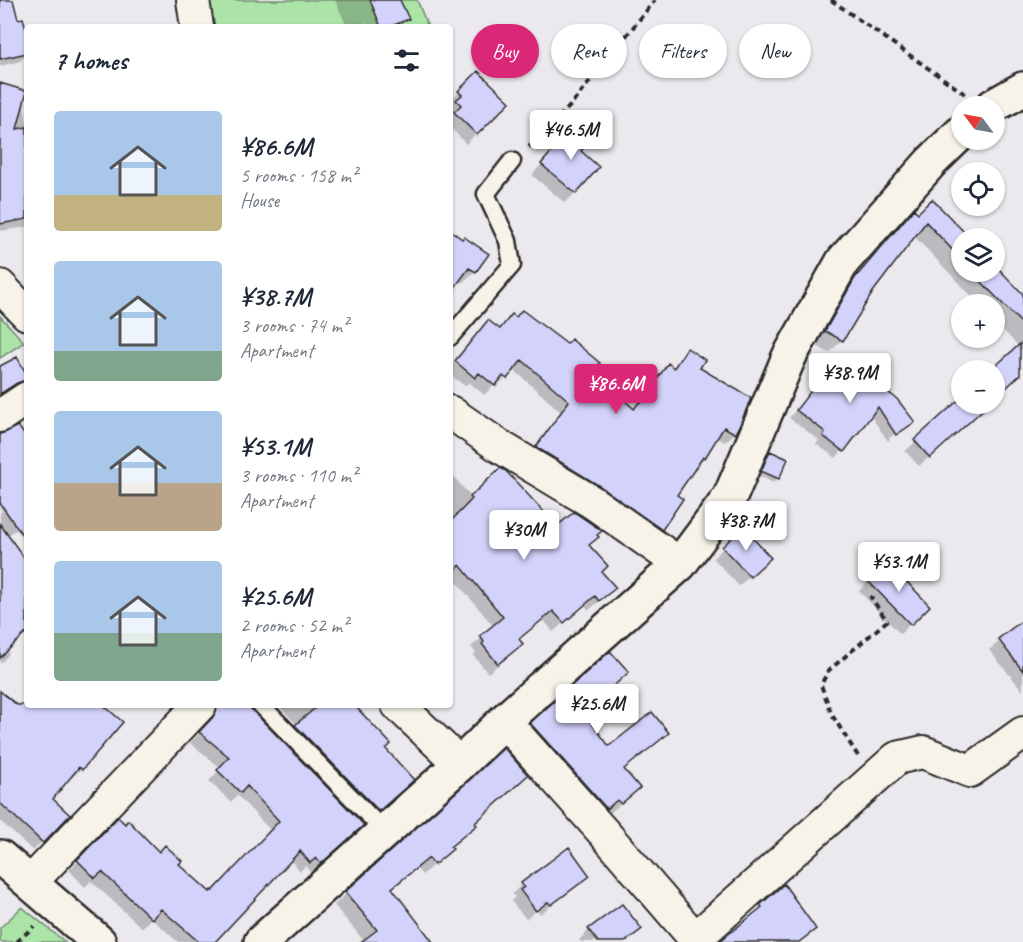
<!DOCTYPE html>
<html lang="en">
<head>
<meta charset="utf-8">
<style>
	:root { --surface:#fff; --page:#f2f2f3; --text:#1f2937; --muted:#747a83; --accent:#db2777 }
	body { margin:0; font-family:Caveat,sans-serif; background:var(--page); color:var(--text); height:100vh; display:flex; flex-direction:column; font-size:22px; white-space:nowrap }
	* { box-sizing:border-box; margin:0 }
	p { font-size:20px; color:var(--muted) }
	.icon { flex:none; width:33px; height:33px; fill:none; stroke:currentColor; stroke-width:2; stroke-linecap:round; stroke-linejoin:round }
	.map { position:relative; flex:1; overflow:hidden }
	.sheet { position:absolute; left:24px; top:24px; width:429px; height:684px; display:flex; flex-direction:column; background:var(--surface); border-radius:6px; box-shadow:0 2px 4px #0004 }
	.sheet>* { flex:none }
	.hud { position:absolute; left:471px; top:24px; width:462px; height:54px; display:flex; gap:12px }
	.needle { width:39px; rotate:302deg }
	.controls { position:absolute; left:951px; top:96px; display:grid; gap:12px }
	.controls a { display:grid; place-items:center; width:54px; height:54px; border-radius:50%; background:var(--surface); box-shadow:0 2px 4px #0004; font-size:30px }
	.price { position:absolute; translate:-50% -51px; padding:0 14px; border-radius:6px; background:#fff; color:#222; font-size:20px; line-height:39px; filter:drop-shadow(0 2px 3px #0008) }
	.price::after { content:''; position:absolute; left:50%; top:36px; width:18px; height:14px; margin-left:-9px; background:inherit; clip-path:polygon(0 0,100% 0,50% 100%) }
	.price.current { background:var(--accent); color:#fff }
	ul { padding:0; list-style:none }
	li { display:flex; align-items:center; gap:18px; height:150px; padding:0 30px }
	li span { display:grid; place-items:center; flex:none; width:168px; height:120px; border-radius:6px; color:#555 }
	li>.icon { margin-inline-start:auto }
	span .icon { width:72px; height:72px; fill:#fffc; stroke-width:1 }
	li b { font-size:26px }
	h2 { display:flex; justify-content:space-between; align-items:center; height:72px; padding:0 30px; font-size:26px }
	.chip { padding:0 21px; border-radius:27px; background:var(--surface); box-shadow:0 2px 4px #0004; font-size:21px; line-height:54px }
	.chip.current { background:var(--accent); color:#fff }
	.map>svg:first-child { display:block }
</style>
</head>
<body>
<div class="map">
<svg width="1023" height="942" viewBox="0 0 1023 942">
	<rect width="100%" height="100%" fill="#ece9ee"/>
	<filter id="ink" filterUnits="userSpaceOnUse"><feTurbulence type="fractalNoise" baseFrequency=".0167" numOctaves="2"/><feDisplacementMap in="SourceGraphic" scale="12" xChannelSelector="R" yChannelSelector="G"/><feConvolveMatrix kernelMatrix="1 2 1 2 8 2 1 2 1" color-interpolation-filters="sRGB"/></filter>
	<g filter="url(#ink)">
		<!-- green -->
		<path fill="#ace4a8" stroke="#6c886a" stroke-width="1.5" d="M203,0H417L428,27H206Z
			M0,316L24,342L0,358Z
			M22,907L65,942H0V928Z"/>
		<!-- shadow -->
		<path fill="#0003" d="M335,0H399L407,18L398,27H368L366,22L355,27H347Z
			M0,21L27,38V54L20,61L0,66Z
			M478,73L507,102L466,144L450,127L452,116L450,109L452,106L450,101Z
			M0,85L23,102L27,123V227L0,231Z
			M563,139L579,151L575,193L565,203L532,175Z
			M932,201L968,238H962V272H994L1023,297V351L994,321V304H979L914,236L872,291L842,340L829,353L813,344L842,293L901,224L918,215Z
			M450,232L487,254L475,271L462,283L458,280L450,289Z
			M512,316L591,371L633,410L658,375L668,365L672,368L687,350L735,433L725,442L716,437L675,496L661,529L652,538L527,457L561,412L513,369L496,388L493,386L484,395L469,382L465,386L450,375V367L479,332L499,330Z
			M839,357L913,422L906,429V426L889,438L890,440L888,441L870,415L836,458L816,444L819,440L789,418Z
			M0,368L27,378V380L23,384L11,387L0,394Z
			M962,404H988L919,466L905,451Z
			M27,437V522L7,536L0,571V513L2,511L0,508V451Z
			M770,453L777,478L773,483L758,475L766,457Z
			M450,472L471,497L557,528L588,546L600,572L604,597L589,610L584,605L553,632L543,619L518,640L521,644L512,654L488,673L473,655L476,653L471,647L494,627L450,574Z
			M743,529L759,567L739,586L713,558Z
			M887,563L928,606L900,634L859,591Z
			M0,572L27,600V631L6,651L9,654L0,664Z
			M1023,622V691L989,650Z
			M610,653L582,714L609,749L667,733L623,770L628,798L610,813L607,809L596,818L521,734Z
			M76,705H106L81,769L72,778L70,776L51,799L68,815L33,851L0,821V735Z
			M212,705H244L352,835L310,872L305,866L300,871L290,860L213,942H178L151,918L142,928L91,881L85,887L69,870L118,819L159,854L177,864L209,894L212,893L271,831L237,795L231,802L209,781L221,768L190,743L204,728L208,720V710Z
			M278,705H353L384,749L402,790L368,820L326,776L336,765Z
			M504,750L474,823L449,848L451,849L422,875L416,868L391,889L420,942H363L364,941L334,905Z
			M588,875L578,885L540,914L537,910L526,919L511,901L515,897L512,894L522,884Z
			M640,929L626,942H581L579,940L589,930Z"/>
		<!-- building -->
		<path fill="#d3d2fb" stroke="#2b2b2b" stroke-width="1.5" d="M0,0H13L18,19L23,18L27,32V53L0,59Z
			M370,0H400L409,19L389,27H381Z
			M478,71L510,102L477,135L454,112L461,105L456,100L462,95L458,91Z
			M0,83L27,91L17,129L27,127V219L0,224Z
			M573,127L590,141L581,151L599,167L576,194L541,164Z
			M932,199L970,238H962V260L926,222L873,292L843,341L825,331L855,278L914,209L918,213Z
			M450,230L462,239L464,237L489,254L476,272L469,268L450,294Z
			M994,264L1023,294V325L972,272H994Z
			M522,310L567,344L571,339L600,363L593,371L634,409L640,401L642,402L668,363L674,368L687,348L705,360L700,368L751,398L736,434L724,427L705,458L703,457L677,495L683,499L662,530L601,487L536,447L569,401L522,360L507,379L503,376L495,386L479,373L475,378L455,361L488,320L500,329L512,314L516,317Z
			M1020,344V375L994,399V370H991Z
			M839,355L897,399L915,422L896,435L878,407L844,452L823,436L825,432L796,410Z
			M17,357L27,375V380L17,383L0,394V366Z
			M962,397V404H989L930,458L914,440Z
			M18,426L27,438V542L0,503V434Z
			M770,451L788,459L779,479L761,471Z
			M500,468L506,471L557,526L574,512L602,531L597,535L599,537L589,545L608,566L602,572L616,588L599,601L595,596L564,623L553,611L519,639L523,644L498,664L482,644L484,642L480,636L503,617L460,565L450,575V522L472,499L470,497Z
			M0,524L27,562V632L0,658Z
			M743,527L771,558L750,577L722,547Z
			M887,561L930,606L911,625L867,580Z
			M1023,620V671L998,639Z
			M610,651L629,672L584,713L609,746L652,712L669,733L624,769L640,788L621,804L617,800L607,809L530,723Z
			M0,691L17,705H103L123,722L82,770L79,767L53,799L70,815L43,843L0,803Z
			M217,705H246L252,710L364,825L321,864L316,858L310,863L300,851L215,942H199L161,909L152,919L102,872L95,878L77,860L118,817L125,824L128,820L159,852L165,845L182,861L179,864L210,892L211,890L213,891L279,821L247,786L241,793L217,770L229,757L199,732L213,717Z
			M319,705H354L391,744L386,749L414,780L379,811L295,725Z
			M504,748L528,775L475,823L477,825L450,847L453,849L434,865L429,858L392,888L433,942H361L377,930L345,892Z
			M569,847L590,876L551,905L548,902L536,911L520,890L524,887L521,883Z
			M784,884L816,929L799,942H719L762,907L760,905Z
			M622,904L642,929L625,942H598L588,929Z"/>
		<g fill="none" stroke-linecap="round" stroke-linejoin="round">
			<defs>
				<path id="lane" d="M450,337L512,265L508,241L486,194L512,161
					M261,705L385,832"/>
				<path id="street" d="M193,0L197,27
					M0,286L27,314
					M450,412L499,446L592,502L680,564
					M0,416L27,398
					M398,705L460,764
					M504,721L605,834L698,942
					M30,883L200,705
					M695,939L897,758L923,752L970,771L1023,733"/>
				<path id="secondary" d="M993,106L1023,89
					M0,857L99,942
					M261,942L460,764L504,721L680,564L730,497L789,357L843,261L931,162L962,132"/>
			</defs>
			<!-- lane casing -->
			<use href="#lane" stroke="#2b2b2b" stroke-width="21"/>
			<!-- street casing -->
			<use href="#street" stroke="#2b2b2b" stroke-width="36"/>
			<!-- secondary casing -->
			<use href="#secondary" stroke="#2b2b2b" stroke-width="38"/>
			<!-- path -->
			<path stroke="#2b2b2b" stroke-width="4" stroke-dasharray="6 4.5" stroke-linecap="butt" d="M831,0L965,94
				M529,147L570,106L655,0
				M858,756L832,715L821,685L828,671L887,621L870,596
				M17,942L34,926"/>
			<!-- lane -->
			<use href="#lane" stroke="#f7f3e8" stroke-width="16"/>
			<!-- street -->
			<use href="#street" stroke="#f7f3e8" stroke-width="32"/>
			<!-- secondary -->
			<use href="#secondary" stroke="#f7f3e8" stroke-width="33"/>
		</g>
	</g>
</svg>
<div class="controls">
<a><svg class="needle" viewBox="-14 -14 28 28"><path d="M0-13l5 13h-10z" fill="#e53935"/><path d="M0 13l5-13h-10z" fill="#747a83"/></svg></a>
<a><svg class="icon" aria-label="locate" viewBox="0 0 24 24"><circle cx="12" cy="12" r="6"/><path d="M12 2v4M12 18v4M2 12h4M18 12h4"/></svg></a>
<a><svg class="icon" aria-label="layers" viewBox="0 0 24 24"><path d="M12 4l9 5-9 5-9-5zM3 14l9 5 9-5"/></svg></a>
<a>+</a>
<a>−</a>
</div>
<b class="price" style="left:571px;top:161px">¥46.5M</b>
<b class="price" style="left:850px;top:404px">¥38.9M</b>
<b class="price current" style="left:616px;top:415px">¥86.6M</b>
<b class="price" style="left:746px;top:552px">¥38.7M</b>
<b class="price" style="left:524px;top:561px">¥30M</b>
<b class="price" style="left:899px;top:593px">¥53.1M</b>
<b class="price" style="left:597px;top:735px">¥25.6M</b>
<div class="hud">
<a class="chip current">Buy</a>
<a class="chip">Rent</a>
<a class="chip">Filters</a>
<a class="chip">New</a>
</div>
<section class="sheet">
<h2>7 homes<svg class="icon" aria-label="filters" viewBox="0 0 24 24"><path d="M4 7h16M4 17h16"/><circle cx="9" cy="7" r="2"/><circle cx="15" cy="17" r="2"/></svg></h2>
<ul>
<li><span style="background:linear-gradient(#a9c7e8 70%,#c2b280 0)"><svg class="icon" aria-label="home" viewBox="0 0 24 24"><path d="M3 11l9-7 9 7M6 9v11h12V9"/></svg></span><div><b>¥86.6M</b><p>5 rooms · 158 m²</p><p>House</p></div></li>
<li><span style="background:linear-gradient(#a9c7e8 75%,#7fa58c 0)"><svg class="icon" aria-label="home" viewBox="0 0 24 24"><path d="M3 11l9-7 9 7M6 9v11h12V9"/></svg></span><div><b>¥38.7M</b><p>3 rooms · 74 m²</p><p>Apartment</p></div></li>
<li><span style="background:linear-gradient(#a9c7e8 60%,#b9a48a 0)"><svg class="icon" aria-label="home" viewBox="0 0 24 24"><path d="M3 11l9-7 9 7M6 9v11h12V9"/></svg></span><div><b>¥53.1M</b><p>3 rooms · 110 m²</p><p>Apartment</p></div></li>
<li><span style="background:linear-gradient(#a9c7e8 60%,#7fa58c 0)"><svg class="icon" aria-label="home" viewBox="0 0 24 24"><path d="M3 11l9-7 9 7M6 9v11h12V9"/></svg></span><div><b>¥25.6M</b><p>2 rooms · 52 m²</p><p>Apartment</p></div></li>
</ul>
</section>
</div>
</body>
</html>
